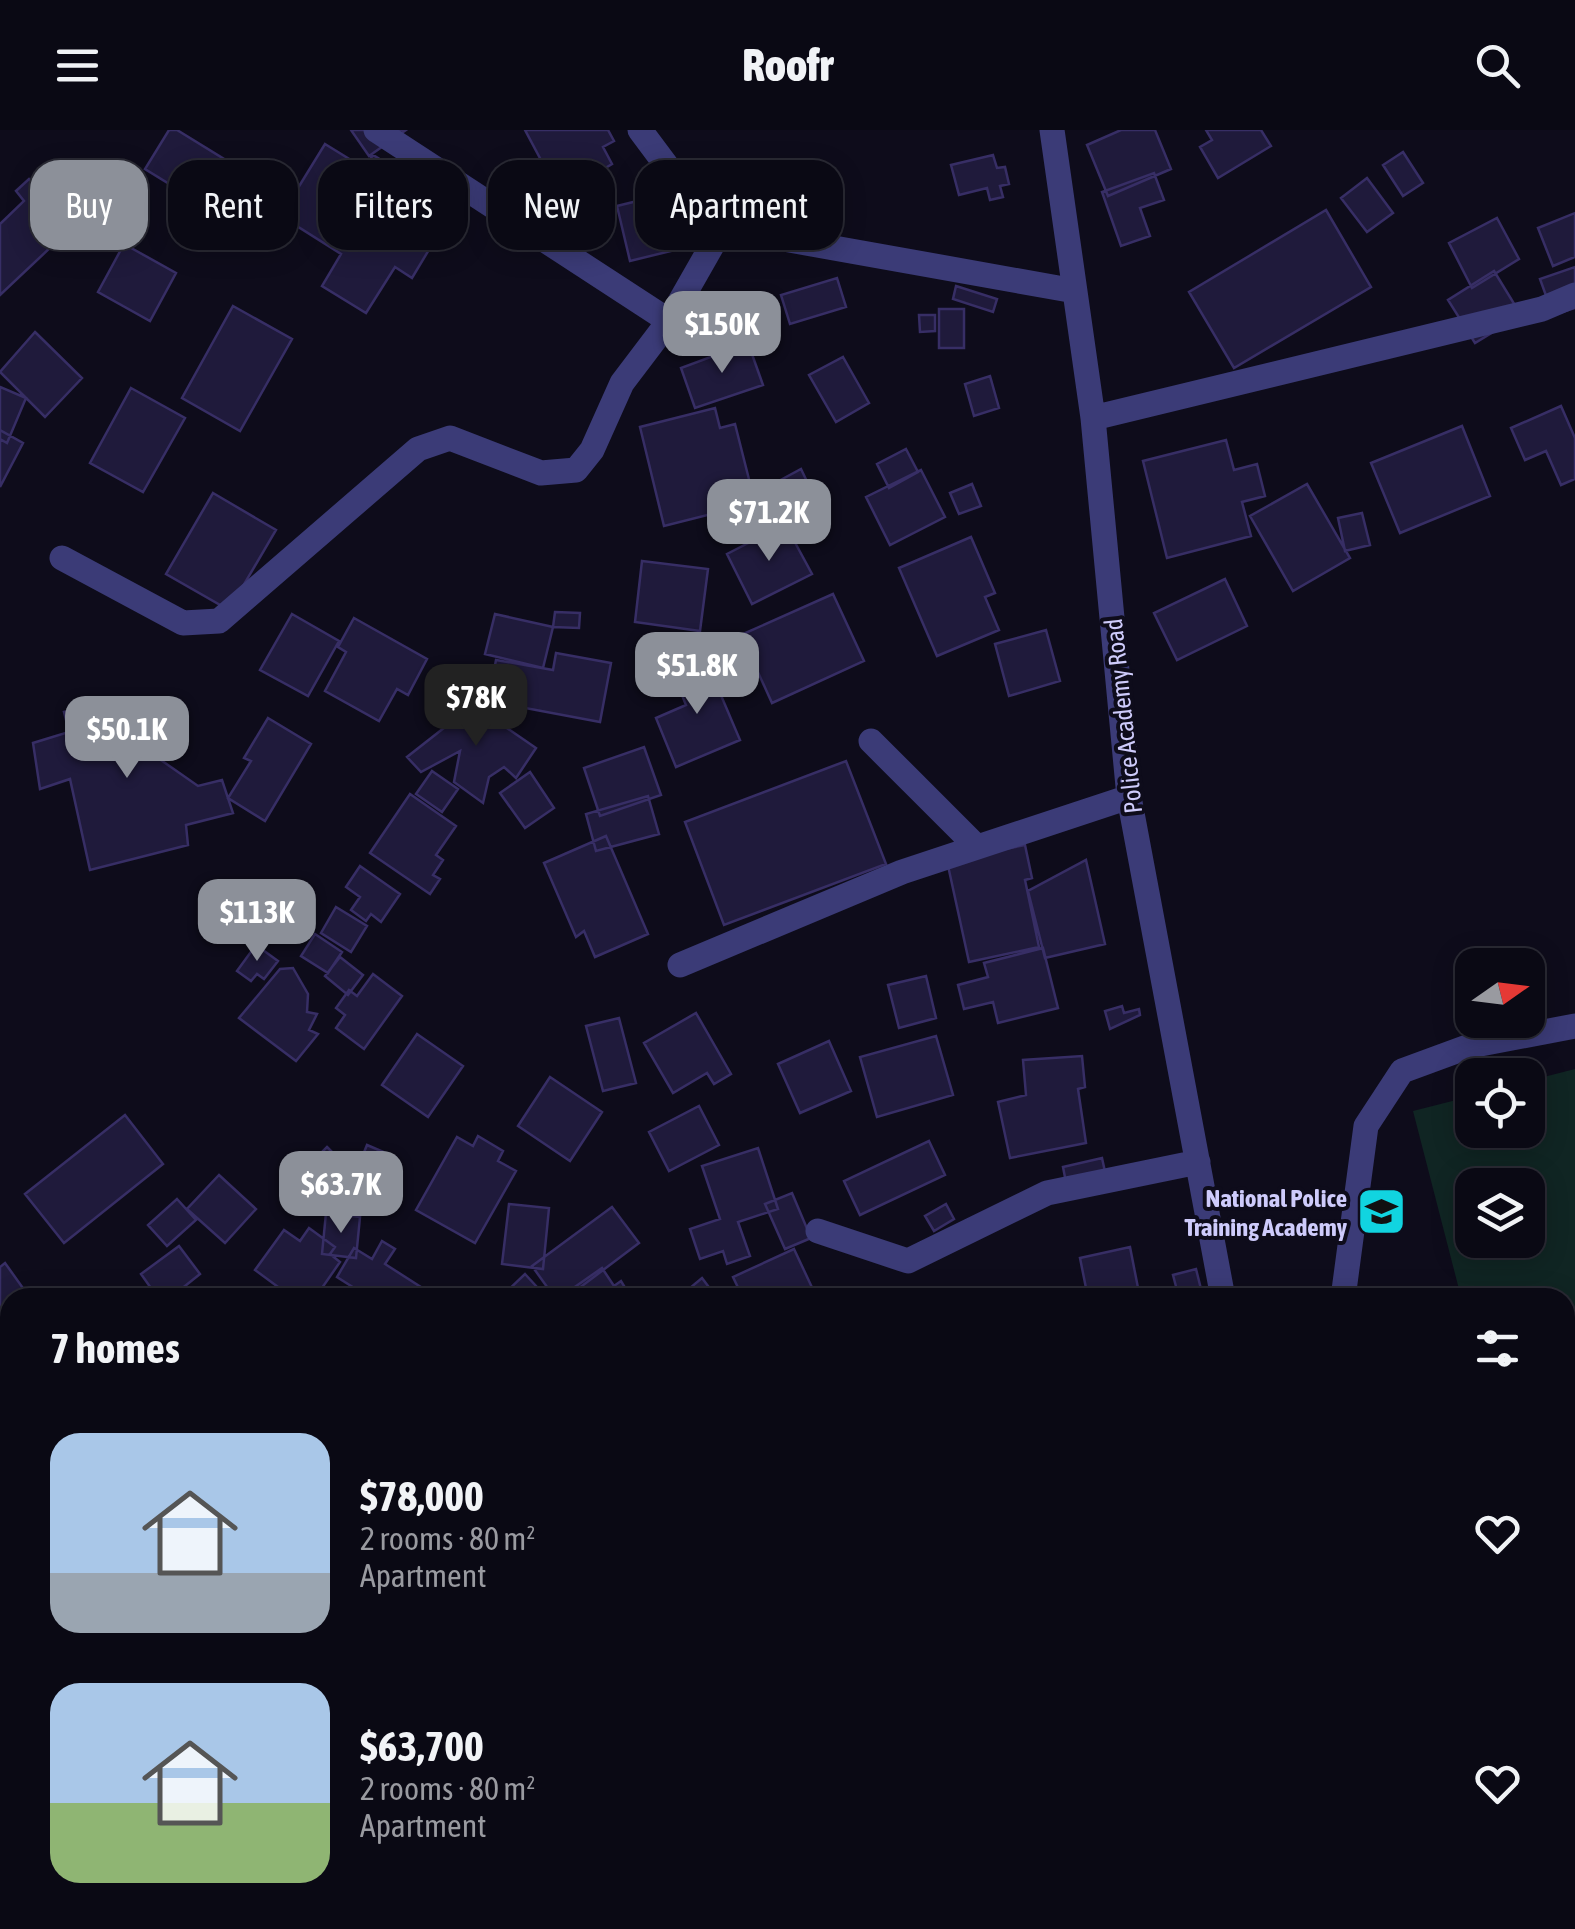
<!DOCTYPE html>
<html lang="en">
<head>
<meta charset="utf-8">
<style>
	:root { --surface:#0a0914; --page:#181722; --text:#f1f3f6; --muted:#999aa0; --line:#2a2a34; --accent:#8c9099 }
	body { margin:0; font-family:"Asap Condensed",sans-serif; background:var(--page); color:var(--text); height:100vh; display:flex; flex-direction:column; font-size:38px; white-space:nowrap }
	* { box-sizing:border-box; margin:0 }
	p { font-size:32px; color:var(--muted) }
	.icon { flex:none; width:55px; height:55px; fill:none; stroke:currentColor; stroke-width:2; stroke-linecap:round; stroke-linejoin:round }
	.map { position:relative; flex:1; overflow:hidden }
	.details { position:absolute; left:0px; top:1158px; width:1575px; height:642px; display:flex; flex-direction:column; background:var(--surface); border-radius:30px 30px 0 0; box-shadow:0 5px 25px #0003,0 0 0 2px var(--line) }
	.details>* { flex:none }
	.guide { position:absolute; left:30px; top:30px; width:1000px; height:90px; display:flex; gap:20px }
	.needle { width:65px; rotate:76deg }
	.fabs { position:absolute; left:1455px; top:818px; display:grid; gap:20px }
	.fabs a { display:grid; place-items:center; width:90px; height:90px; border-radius:20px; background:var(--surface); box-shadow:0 5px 25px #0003,0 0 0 2px var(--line); font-size:50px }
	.price { position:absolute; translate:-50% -85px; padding:0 22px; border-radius:20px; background:var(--accent); color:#fff; font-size:32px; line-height:65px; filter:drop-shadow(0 2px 5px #0008) }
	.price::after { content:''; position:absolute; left:50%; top:60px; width:30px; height:22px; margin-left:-15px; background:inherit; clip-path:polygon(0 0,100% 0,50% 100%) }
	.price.current { background:#222; color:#fff }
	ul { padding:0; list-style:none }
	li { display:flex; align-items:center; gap:30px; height:250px; padding:0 50px }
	li span { display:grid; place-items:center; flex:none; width:280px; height:200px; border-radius:30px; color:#555 }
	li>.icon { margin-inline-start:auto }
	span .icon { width:120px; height:120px; fill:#fffc; stroke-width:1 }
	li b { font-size:42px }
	h2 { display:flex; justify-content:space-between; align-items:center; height:120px; padding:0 50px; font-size:42px }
	.chip { padding:0 35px; border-radius:30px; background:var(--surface); box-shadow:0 5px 25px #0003,0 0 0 2px var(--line); font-size:35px; line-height:90px }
	.chip.current { background:var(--accent); color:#fff }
	header { display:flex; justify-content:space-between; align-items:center; height:130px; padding:0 50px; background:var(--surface); font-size:45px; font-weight:800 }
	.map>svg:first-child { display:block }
</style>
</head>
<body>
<header><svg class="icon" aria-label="menu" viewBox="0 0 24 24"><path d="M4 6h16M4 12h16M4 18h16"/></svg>Roofr<svg class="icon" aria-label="search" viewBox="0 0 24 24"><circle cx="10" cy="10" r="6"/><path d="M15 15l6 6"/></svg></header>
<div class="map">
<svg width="1575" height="1799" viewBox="0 0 1575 1799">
	<rect width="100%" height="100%" fill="#0e0c1b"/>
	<!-- green -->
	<path fill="#102523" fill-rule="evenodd" d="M1575,939V1608L1565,1569V1168L1461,1167L1413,981L1472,966V1000H1528V951ZM1472,1055H1528V1110H1472Z"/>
	<!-- building -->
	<path fill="#1f1a3b" stroke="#372e65" stroke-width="2.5" d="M169,0H177L224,29L197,71L145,39Z
		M351,0H406L369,26Z
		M525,0H608L614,11L603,17L612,34L580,53L570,34L549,45Z
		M1121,0H1155L1171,39L1108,66L1087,15Z
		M1206,0H1261L1271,16L1218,48L1200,17L1212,10Z
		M325,14L364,38L373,25L410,48L397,70L418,83L416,95L436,108L412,148L395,137L366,183L322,156L341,124L289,91L298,77L290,71Z
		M1403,22L1423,53L1403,66L1383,35Z
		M993,25L997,38L1005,37L1009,54L1000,56L1003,67L990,70L987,58L959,65L951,35Z
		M1154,43L1164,70L1140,78L1150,106L1121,116L1102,62Z
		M53,47L87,83L0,165V94L24,71L16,61L29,49L39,60Z
		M1367,48L1393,83L1367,102L1341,68Z
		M591,56L610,86L585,101L566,70Z
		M674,62L687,117L630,131L617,76Z
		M1326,80L1371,157L1234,238L1189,162Z
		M1575,83V127L1553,136L1538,98Z
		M1497,88L1519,129L1472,158L1449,113Z
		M124,114L176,143L150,191L98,162Z
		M1575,137V178L1553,185L1540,149Z
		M1494,141L1521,185L1475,213L1448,170Z
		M837,148L846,177L790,194L781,165Z
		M956,156L997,169L993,182L953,169Z
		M233,176L292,209L240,301L182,268Z
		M939,179H964V218H939Z
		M919,185H935V201L920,202Z
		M731,198L737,219L711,226L706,204Z
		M35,202L82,248L45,287L0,242Z
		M748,213L763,255L695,278L681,238Z
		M843,227L869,273L836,292L809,245Z
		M990,246L999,278L974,286L965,254Z
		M0,257L26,268L7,313L0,309Z
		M131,258L185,288L143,362L90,333Z
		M1561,276L1575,308V349L1561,355L1546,321L1525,330L1511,298Z
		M715,278L720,298L735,294L755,373L664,396L640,297Z
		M1462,296L1490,366L1400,403L1371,333Z
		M0,300L23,313L0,357Z
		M1226,310L1234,340L1257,334L1265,366L1242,372L1251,406L1167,428L1143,331Z
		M906,319L918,342L889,358L877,334Z
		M801,339L812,362L788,374L777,352Z
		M921,340L945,387L890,415L866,367Z
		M972,354L981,376L959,384L950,363Z
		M1307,354L1350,428L1293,461L1250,386Z
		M213,363L276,400L229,480L166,444Z
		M1362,383L1370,415L1345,421L1338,388Z
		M785,394L812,444L752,474L727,424Z
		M971,407L995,463L985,467L999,500L937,526L899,438Z
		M642,431L708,439L700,501L635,492Z
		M1225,449L1247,496L1177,530L1154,483Z
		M833,464L864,531L772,573L741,505Z
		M555,482L580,483L579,498L553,497Z
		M292,484L339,511L308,566L260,540Z
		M495,484L553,497L543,538L485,524Z
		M354,488L427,529L408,565L397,559L379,591L325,561L346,522L338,517Z
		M1046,500L1060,551L1009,566L995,514Z
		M556,523L611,533L600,592L488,571L496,530L553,540Z
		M706,530L740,610L676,637L656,588L686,575L673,543Z
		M118,568L124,584L179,570L185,618L158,628L198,656L222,650L233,683L186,695L188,715L90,740L70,649L40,659L33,613L69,602L64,582Z
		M477,572L486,582L494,574L507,587L501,594L536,618L516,648L504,637L489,647L483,673L454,652L460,621L421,642L407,627Z
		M268,588L311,614L265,691L228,668L251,631L244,628Z
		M644,617L661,665L600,686L584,638Z
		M846,631L886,734L724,795L685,692Z
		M432,641L458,659L442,682L416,664Z
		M530,642L554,678L525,698L500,663Z
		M410,664L456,696L436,725L443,730L433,745L440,749L430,764L370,723Z
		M648,666L659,704L596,721L586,684Z
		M606,706L648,804L595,827L584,801L576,807L544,733Z
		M1025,715L1032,748L1025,750L1039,817L969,832L947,731Z
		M1086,730L1105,814L1045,828L1028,761Z
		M360,736L400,764L381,792L371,784L366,791L351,780L360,767L346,757Z
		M336,777L367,796L351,822L321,803Z
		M315,804L342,822L328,843L301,826Z
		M256,815L278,831L264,849L257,844L251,851L237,841Z
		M1043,818L1058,878L998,893L993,872L964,879L958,855L988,847L984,833Z
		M340,827L363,845L348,865L325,846Z
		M293,838L308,864L307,882L317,884L309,900L318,904L296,931L239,888L280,839Z
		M373,844L402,866L364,919L336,898L345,885L336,878L349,860L357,866Z
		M926,846L936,888L899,898L888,855Z
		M1122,876L1124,883L1139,879L1140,885L1110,899L1105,881Z
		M696,883L731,944L714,954L707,943L673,963L644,913Z
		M619,888L636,953L603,961L586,896Z
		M417,904L463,936L428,987L382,955Z
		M936,906L953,965L877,987L860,927Z
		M829,911L851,961L800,983L778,934Z
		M1082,926L1085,957L1078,959L1086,1013L1010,1028L998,972L1026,965L1023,930Z
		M550,947L602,982L570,1031L518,996Z
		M699,976L719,1015L669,1041L649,1002Z
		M125,985L163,1034L64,1113L25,1064Z
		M478,1006L503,1021L498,1031L516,1041L475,1113L416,1080L457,1007L473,1016Z
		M929,1011L945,1045L860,1085L844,1051Z
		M367,1015L395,1027L383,1054L356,1042Z
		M327,1017L348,1038L321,1064L301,1043Z
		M758,1018L778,1079L738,1092L750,1126L727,1134L723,1121L700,1129L690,1099L720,1089L702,1036Z
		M1102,1028L1109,1060L1069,1068L1063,1037Z
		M219,1045L256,1079L225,1113L187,1079Z
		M792,1063L811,1108L785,1119L765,1074Z
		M177,1069L196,1090L167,1116L148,1095Z
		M509,1074L549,1078L543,1139L502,1134Z
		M946,1074L954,1089L934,1101L925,1086Z
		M612,1077L639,1113L566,1168H555L532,1136Z
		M326,1083L360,1087L356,1128L322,1124Z
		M309,1098L335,1117L330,1124L340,1132L315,1168H293L255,1140L284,1100L300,1111Z
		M382,1111L395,1119L385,1134L438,1168H386L376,1162L370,1168L337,1147L354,1118L372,1129Z
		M179,1116L200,1144L170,1168H158L141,1144Z
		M1130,1117L1140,1168H1088L1080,1128Z
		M794,1119L816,1166L743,1168L733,1147Z
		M5,1133L30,1168H10V1209L0,1196V1137Z
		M602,1138L614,1156L621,1151L629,1164L559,1168Z
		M1196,1139L1203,1167L1179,1168L1173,1145Z
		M525,1144L547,1168H500Z
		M702,1148L717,1168H678Z
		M0,1208L10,1223V1242L0,1249Z
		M10,1291V1318L0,1321V1294Z
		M10,1326V1390L0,1394V1330Z
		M10,1496V1524L0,1509V1503Z
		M1,1551L10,1561V1623L0,1611V1586L6,1581L0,1574Z
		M10,1697V1736L0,1743V1704Z
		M10,1757V1790H31L35,1799H0V1761Z
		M93,1790H133L137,1799H74Z
		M642,1790H696L698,1799H644Z
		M856,1790L857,1799H812V1795Z
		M864,1790H888V1799L864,1797Z
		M921,1790H963L962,1797Z
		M985,1790H1012L1014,1794L979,1799L976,1792Z
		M1047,1790H1066L1070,1799H1026Z
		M1158,1790L1161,1799L1131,1796L1150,1790Z"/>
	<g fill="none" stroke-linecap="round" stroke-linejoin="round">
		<!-- street -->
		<path stroke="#3b3b77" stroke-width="25" d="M376,0L669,191
			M640,0L690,67L722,98L1075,161
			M1052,0L1093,288L1129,667L1223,1168
			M1093,288L1542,179L1575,165
			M62,428L183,493L219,491L418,319L450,308L541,343L576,340L592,320L622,253L669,191L722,98
			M871,611L977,717
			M680,835L902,742L1129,667
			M818,1101L908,1131L1047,1063L1198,1032
			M1343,1168L1366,996L1402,941L1470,916L1575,896
			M169,1790L175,1799
			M732,1790L736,1799
			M1380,1790L1383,1799
			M1468,1790L1470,1799
			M266,1799L280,1790"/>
	</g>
	<!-- icons -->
	<defs>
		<symbol id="school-square" viewBox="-11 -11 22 22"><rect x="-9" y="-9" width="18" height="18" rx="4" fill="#11d4e0" stroke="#0e0c1b"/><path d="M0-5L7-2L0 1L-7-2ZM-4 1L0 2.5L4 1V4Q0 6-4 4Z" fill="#111"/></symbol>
	</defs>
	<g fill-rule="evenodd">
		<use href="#school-square" x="1354" y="1054" width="55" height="55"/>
	</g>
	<g text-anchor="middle" stroke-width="8" stroke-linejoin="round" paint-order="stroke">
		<!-- street labels -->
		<g font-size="25" fill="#cecbfb" stroke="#0e0c1b">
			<text transform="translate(1123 586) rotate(-96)" y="9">Police Academy Road</text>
		</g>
		<!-- poi labels -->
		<g font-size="25" font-weight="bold" fill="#cecbfb" stroke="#0e0c1b" text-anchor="end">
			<text x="1347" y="1077">National Police<tspan x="1347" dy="29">Training Academy</tspan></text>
		</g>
	</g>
</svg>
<div class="fabs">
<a><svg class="needle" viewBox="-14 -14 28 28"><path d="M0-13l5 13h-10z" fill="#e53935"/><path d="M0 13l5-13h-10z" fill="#999aa0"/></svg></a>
<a><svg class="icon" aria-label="locate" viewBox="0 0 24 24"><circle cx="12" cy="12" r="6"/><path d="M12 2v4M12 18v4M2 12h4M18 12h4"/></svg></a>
<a><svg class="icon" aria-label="layers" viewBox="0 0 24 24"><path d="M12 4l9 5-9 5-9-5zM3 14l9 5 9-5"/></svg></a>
</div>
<b class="price" style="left:722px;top:246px">$150K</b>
<b class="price" style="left:769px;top:434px">$71.2K</b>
<b class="price" style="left:697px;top:587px">$51.8K</b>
<b class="price current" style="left:476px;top:619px">$78K</b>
<b class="price" style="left:127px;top:651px">$50.1K</b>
<b class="price" style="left:257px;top:834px">$113K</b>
<b class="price" style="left:341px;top:1106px">$63.7K</b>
<div class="guide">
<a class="chip current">Buy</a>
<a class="chip">Rent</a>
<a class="chip">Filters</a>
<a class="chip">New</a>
<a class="chip">Apartment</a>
</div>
<section class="details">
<h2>7 homes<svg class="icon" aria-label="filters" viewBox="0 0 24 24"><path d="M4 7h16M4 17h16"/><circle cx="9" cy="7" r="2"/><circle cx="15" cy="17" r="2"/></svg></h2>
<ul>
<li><span style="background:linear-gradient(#a9c7e8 70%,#9aa5b1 0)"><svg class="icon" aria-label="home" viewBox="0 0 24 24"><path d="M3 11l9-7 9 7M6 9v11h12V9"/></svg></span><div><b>$78,000</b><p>2 rooms · 80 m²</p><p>Apartment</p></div><svg class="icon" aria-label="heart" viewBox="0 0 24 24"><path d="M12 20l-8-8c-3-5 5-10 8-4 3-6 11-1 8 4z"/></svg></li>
<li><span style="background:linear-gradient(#a9c7e8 60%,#8fb573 0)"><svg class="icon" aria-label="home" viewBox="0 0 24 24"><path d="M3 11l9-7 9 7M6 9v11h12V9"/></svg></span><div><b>$63,700</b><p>2 rooms · 80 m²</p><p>Apartment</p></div><svg class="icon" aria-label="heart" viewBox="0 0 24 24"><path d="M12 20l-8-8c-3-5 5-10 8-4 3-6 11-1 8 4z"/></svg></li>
</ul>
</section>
</div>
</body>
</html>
